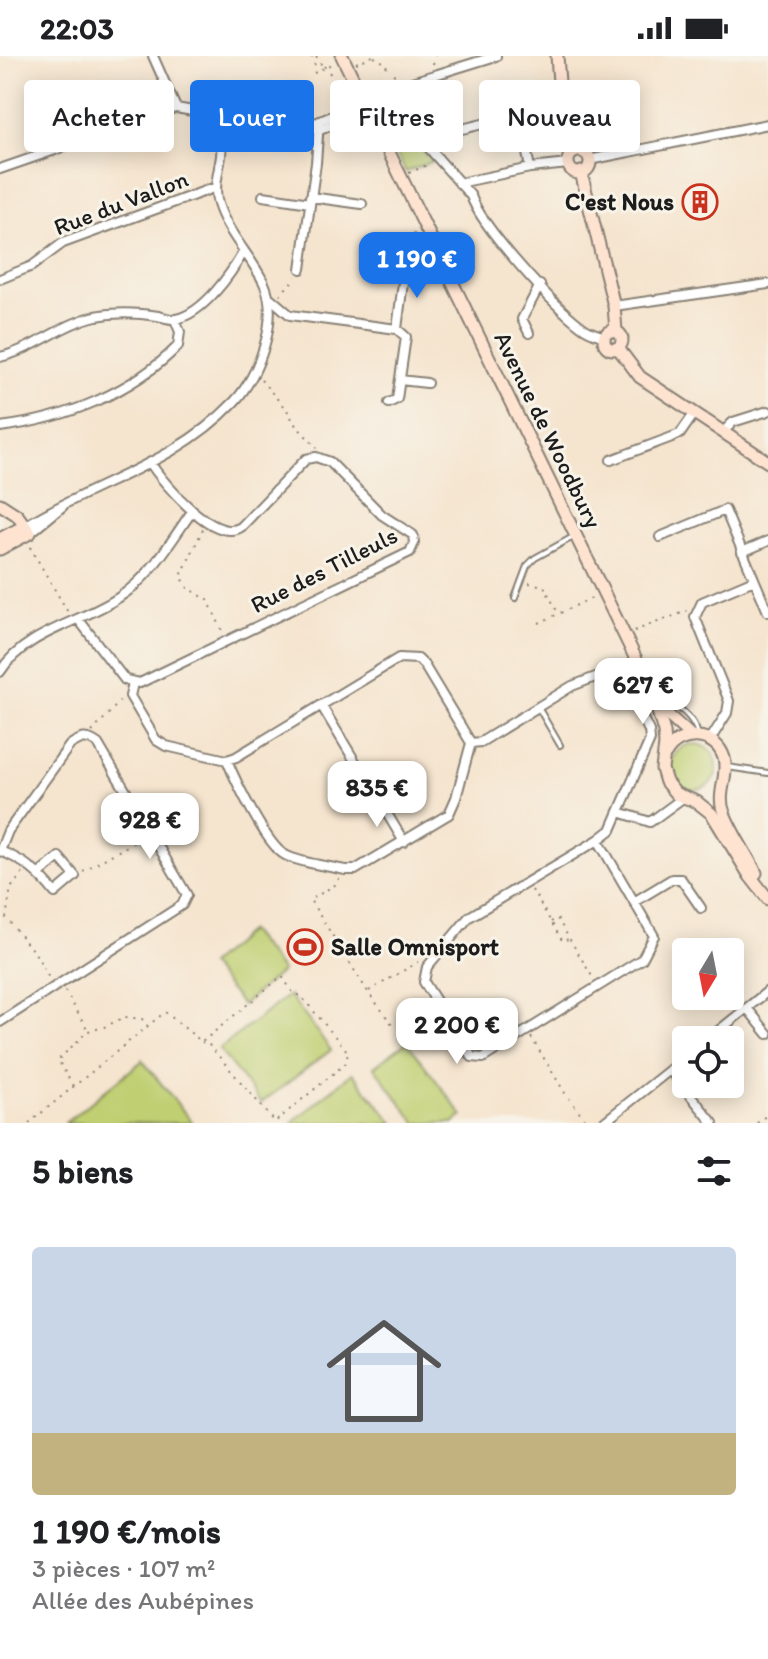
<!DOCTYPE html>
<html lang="fr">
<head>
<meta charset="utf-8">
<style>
	:root { --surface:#fff; --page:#f6f6f6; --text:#202124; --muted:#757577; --line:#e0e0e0; --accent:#1a73e8 }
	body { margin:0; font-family:Itim,sans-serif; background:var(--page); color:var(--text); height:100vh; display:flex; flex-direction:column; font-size:30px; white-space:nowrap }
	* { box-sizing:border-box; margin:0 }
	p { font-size:26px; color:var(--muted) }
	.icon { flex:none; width:44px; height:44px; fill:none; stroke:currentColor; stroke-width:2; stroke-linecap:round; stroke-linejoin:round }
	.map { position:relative; height:1067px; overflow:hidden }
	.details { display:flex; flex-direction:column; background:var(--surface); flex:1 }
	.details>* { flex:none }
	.hud { position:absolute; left:24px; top:24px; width:720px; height:72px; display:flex; gap:16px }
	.needle { width:52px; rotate:190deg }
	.tools { position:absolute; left:672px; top:882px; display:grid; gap:16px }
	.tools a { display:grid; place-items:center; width:72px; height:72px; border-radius:8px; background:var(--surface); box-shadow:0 4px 20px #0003; font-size:40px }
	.price { position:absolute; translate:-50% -68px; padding:0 18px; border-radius:16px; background:#fff; color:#222; font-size:26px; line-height:52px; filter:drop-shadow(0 2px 4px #0008) }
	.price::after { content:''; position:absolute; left:50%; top:48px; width:24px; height:18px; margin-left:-12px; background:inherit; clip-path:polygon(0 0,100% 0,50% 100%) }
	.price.on { background:var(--accent); color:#fff }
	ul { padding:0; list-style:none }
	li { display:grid; align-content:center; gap:16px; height:424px; padding:0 32px }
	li+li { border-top:2px solid var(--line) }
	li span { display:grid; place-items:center; height:248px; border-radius:8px; color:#555 }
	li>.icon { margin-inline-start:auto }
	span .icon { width:144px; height:144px; fill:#fffc; stroke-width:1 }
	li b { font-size:34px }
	h2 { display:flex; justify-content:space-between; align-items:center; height:96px; padding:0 32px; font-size:34px }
	.tag { padding:0 28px; border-radius:8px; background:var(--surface); box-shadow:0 4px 20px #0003; font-size:28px; line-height:72px }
	.tag.on { background:var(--accent); color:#fff }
	.status { display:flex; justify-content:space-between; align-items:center; height:56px; padding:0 40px; background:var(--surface); direction:ltr }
	.status svg { height:22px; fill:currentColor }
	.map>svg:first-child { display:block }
</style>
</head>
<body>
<div class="status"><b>22:03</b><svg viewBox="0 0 49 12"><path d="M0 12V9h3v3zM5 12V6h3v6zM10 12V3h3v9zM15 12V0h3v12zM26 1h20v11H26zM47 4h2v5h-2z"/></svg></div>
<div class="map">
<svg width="768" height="1067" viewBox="0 0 768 1067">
	<rect width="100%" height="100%" fill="#f7f3e8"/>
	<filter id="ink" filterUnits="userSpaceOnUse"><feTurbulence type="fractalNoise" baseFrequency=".0125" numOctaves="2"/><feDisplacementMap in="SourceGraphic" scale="16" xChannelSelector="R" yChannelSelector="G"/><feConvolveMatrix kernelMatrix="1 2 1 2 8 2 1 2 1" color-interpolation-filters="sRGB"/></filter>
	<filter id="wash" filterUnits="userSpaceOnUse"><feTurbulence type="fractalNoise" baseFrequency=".006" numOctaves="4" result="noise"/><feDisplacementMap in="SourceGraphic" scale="32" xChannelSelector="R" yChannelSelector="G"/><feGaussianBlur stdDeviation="1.8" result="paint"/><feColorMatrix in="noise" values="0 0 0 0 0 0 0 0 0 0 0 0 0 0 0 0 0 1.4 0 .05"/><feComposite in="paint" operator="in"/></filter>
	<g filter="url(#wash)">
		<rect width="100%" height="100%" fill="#f5e4ce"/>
		<!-- green -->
		<path fill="#bfcf71" stroke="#6e7646" stroke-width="2" d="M390,66L417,87L433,105L406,116L384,75V70Z
			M671 711a23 23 0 1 1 46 0a23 23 0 1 1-46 0Z
			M249,875L282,915L242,949L209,909Z
			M289,939L331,994L261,1047L219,993Z
			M407,986L463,1060L453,1067H416L374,1011Z
			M142,1004L193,1067H65L142,1005Z
			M352,1017L394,1067H292Z"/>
	</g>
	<g filter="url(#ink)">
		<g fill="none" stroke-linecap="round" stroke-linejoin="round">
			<defs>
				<path id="lane" d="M515,542L527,510L535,502L573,481
					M663,646C680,649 693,662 698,678
					M539,653L560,689
					M727,711L768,717"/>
				<path id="street" d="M153,0L176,52
					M412,26L496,0
					M372,61L389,57L421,83L471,140C482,172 553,249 581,270C588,276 596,278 605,281
					M315,67L365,47
					M421,83L507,62C525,68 526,95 530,112
					M589,104L768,68
					M0,113L55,94L111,70L176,52L215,59L230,65L250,64L320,74L368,54
					M459,127L530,112L568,108
					M263,140L310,147
					M310,141L362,148
					M301,213L316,107L319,66
					M0,223L32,210L63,187L216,131
					M268,240L290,259L397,273L406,281L397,343L389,347
					M614,250L768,228
					M397,273L405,211
					M529,277L522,263L540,229
					M0,301C35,293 61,268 96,260C116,256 138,257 158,260C163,261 171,264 176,263C204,257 231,218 244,195
					M400,324L427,327
					M0,371C65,363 132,337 178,290L180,276L175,264
					M724,375L733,366L768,355
					M611,404L680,378L694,358
					M25,470C96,425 173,410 234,346C259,320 280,262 264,227C251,200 227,177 218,148C213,132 219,115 221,100C222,87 221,74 230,65
					M30,477L63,450
					M660,481L725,454L768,556
					M742,496L768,485
					M79,564L125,624L140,627L410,496L414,487L413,479L382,459L330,406L316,401L306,403L241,471C215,488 164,428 151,408
					M0,616C25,576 80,567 118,542C151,521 171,485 193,454
					M133,627L130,640L156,684L166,690L227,704L236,701L399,602L418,603L424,609L471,687L481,686L572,630L606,617H613L625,625L649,675L650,684L611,774L598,784L469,861L427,911L424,926L472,1001L483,1002L642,903L654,880L598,784
					M321,649L362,717
					M710,684L727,657L729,645L695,561L702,546L754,524
					M227,704C235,724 267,790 285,799C300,807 328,810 345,814H355L449,758L456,742L471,687
					M379,744L404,786
					M619,756L650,766L684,741
					M0,795L8,775L70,689C81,682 86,679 98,688L187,839L182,849L0,966
					M0,795C24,804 39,817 55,837L75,820L59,801L39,818
					M634,846L672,823H681L701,852
					M747,952L768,978
					M707,984L768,935
					M670,1014L713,1067
					M603,1067L686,1001"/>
				<path id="secondary" d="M342,0L653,638L669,660L691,680
					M557,0L560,39L575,96
					M568 106a11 11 0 1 1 22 0a11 11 0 1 1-22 0Z
					M581,116L614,250L616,275
					M604 284a9 9 0 1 1 18 0a9 9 0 1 1-18 0Z
					M618,292L640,321L768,406
					M0,448L17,459L30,477L0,493
					M0,483L25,470
					M654,642L664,676L665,689L662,713L666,726L676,738L697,746L712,758L750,820L768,843
					M666,697C679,674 716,675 724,702C729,720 716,738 724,757C732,778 746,797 756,817"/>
			</defs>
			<!-- lane casing -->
			<use href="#lane" stroke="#888075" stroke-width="8"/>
			<!-- street casing -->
			<use href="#street" stroke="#888075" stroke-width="12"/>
			<!-- secondary casing -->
			<use href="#secondary" stroke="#888075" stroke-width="15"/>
			<!-- path -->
			<path stroke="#888075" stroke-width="2" stroke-dasharray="2 6" stroke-linecap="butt" d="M311,0L317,14
				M316,0L322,10
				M374,1L387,8L386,12
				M356,7L373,0
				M433,8L435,0
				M324,10L340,30L332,43L328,41
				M314,17L335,6
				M393,18L404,23
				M409,117L429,108
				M410,203L415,174
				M280,239L296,221
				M261,324L291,359L292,365L317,392
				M203,473L181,520L188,532L208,544L223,576
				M30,491L69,558
				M529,527L544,530L558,557
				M539,567L596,540
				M634,575L687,555
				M663,631L672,641
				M92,676L122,643
				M367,725L374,736
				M83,815L143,781
				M23,817L11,832L6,862L37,900L50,924
				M339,822L338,827L310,844L368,936L392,968
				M532,834L563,886L568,883
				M551,866L557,862L593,922
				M65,935L88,974
				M369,935L418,906
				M531,981L565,1037L588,1067
				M73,1030L58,1004L88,975L102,972L125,961L142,963L147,969
				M29,1067L165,956L202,986L282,920L293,937L301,940L348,996L346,1007L275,1066L209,989L202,986
				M757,1067L768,1058"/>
			<!-- lane -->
			<use href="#lane" stroke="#fff" stroke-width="4"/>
			<!-- street -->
			<use href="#street" stroke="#fff" stroke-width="8"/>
			<!-- secondary -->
			<use href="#secondary" stroke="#fee3d1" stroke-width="11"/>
		</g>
	</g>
	<!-- icons -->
	<defs>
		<symbol id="building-ring" viewBox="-11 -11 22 22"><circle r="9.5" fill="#f7f3e8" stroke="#c8321e" stroke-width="1.5"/><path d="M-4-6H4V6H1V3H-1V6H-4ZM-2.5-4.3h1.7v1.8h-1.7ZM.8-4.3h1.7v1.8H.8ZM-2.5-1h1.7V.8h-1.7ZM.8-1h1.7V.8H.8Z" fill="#c8321e"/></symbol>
		<symbol id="stadium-ring" viewBox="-11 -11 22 22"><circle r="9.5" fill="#f7f3e8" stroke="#c8321e" stroke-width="1.5"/><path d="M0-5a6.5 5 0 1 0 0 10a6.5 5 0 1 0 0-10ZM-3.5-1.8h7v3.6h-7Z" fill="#c8321e"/></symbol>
	</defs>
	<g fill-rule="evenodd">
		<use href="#building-ring" x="680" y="126" width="40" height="40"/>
		<use href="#stadium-ring" x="285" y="871" width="40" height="40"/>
	</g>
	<g text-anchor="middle" stroke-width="6" stroke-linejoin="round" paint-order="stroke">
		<!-- poi labels -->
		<g font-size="24" font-weight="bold" fill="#1c1c1c" stroke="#f7f3e8" text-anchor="end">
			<text x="674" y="154">C'est Nous</text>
			<text x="331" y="899" text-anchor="start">Salle Omnisport</text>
		</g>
		<!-- street labels -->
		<g font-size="24" fill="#1c1c1c" stroke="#f7f3e8">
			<text transform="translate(121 147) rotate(-21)" y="8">Rue du Vallon</text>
			<text transform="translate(548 374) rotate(64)" y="8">Avenue de Woodbury</text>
			<text transform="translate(324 514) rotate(-27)" y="8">Rue des Tilleuls</text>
		</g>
	</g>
</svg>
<div class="tools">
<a><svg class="needle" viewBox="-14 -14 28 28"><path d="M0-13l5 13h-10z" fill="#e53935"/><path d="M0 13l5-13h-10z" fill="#757577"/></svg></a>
<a><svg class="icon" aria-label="locate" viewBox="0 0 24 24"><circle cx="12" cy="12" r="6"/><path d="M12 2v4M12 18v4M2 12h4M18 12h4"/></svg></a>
</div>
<b class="price on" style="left:417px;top:244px">1 190 €</b>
<b class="price" style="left:643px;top:670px">627 €</b>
<b class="price" style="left:377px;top:773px">835 €</b>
<b class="price" style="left:150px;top:805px">928 €</b>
<b class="price" style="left:457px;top:1010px">2 200 €</b>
<div class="hud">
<a class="tag">Acheter</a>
<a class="tag on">Louer</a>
<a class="tag">Filtres</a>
<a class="tag">Nouveau</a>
</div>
</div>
<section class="details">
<h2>5 biens<svg class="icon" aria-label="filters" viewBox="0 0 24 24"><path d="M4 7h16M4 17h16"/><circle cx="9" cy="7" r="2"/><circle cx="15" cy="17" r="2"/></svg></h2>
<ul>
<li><span style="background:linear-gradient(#c9d6e8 75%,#c2b280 0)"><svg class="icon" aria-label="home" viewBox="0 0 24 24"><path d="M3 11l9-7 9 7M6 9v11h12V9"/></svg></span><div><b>1 190 €/mois</b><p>3 pièces · 107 m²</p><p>Allée des Aubépines</p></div></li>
</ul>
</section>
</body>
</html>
